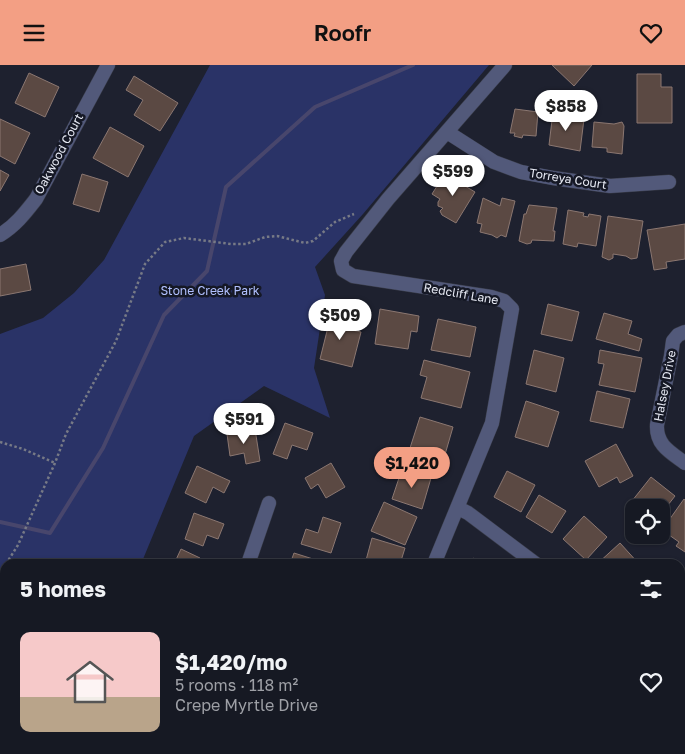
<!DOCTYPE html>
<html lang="en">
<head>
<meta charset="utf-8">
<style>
	:root { --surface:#161923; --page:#232630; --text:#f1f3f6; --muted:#9ea0a6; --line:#353841; --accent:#f39f84 }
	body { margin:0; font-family:"Golos Text",sans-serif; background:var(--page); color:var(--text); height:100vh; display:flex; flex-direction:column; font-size:19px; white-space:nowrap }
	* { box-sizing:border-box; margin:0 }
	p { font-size:16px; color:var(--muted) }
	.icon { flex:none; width:28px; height:28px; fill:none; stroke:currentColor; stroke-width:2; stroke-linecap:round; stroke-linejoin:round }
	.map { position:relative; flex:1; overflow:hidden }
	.drawer { position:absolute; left:0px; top:494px; width:685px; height:196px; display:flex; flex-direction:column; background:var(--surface); border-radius:15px 15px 0 0; box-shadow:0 1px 4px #0004,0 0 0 1px var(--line) }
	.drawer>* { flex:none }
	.tools { position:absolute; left:625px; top:434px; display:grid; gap:10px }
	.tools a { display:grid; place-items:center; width:45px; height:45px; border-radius:10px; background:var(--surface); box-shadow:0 1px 4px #0004,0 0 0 1px var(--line); font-size:25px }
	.price { position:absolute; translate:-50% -42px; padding:0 11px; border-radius:18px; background:#fff; color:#222; font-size:16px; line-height:32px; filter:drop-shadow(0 1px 2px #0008) }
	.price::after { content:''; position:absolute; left:50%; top:30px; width:15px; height:11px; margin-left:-8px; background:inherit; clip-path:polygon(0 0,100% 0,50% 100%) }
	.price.current { background:var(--accent); color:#111 }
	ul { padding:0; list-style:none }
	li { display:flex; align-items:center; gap:15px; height:125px; padding:0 20px }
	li+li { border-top:1px solid var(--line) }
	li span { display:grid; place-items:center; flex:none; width:140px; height:100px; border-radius:10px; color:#555 }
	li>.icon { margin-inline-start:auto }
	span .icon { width:60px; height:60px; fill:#fffc; stroke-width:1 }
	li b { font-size:21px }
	h2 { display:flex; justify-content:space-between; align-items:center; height:60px; padding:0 20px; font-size:21px }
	header { display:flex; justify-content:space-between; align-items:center; height:65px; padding:0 20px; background:var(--accent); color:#111; font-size:22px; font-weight:600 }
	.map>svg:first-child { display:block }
</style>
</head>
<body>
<header><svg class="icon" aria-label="menu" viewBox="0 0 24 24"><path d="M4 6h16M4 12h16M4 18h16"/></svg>Roofr<svg class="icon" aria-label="heart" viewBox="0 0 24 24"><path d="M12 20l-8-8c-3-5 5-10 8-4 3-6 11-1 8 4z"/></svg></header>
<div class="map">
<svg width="685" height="689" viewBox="0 0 685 689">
	<rect width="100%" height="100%" fill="#1e212f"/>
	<!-- green -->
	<path fill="#2a3367" d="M210,0H489L363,149L315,202L325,230L314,303L330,353L264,321L194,371L141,499H5V626L0,628V269L43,253L74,228L104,195Z"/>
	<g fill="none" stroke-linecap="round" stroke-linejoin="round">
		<!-- stream -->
		<path stroke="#48466c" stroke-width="4" d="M0,457L50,468L103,383L164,250L207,206L226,122L315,42L413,0"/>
	</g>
	<!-- building -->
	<path fill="#5b4943" stroke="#8b7771" d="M552,0H592L574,21Z
		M29,8L59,22L45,52L15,38Z
		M637,9H661V22H672V58H637Z
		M134,11L178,38L160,66L134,50L143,35L126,25Z
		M515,44L538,47L536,71L523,70L522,73L514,71L515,68H510Z
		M553,47L566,48L565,53L568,51L584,54L580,86L549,80Z
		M0,54L30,68L15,99L0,91Z
		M594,57L614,59L622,57L624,61L622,89L607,87V83L592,82Z
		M110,62L144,81L128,112L93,93Z
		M0,105L9,110L0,126Z
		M453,107L462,113L461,115L466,118L465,121L475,127L456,158L442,150L440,146L443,143L438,141V137L440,134L432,129L444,110L449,113Z
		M82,109L108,117L99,147L73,139Z
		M483,133L500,141L502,133L515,136L506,172L501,170L497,173L492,170L480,167L482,159L477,158Z
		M529,140L557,143L553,166H555L554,176L532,175L531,178L527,179L519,176L524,149H526Z
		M568,145L584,148L583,151L588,152L589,149L601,151L596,181L578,178L577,182L563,179Z
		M608,151L643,156L637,193L631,194L626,191L613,189V193L609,195L602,192Z
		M685,159V194L666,197L667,203L654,205L647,165Z
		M26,199L31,225L0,231V204Z
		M548,239L579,247L572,276L541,269Z
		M333,242L347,246L343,263L361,267L352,302L320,294Z
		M380,244L419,251L417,267L411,266L408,284L375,279Z
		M604,248L632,256L628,269L642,274L639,286L596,274Z
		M438,254L476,262L470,292L431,285Z
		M534,285L564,293L556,327L526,319Z
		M600,285L642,293L635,327L599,320L604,299L598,298Z
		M424,295L470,307L461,343L421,333L427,312L420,310Z
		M597,326L630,334L623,363L590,356Z
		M526,336L559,347L548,382L515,372Z
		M420,352L453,362L444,393L410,383Z
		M285,358L313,368L307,385L292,380L287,394L273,389Z
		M255,364L260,396L246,399L244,388L230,391L227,369Z
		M616,379L633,411L620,418L617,412L599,422L585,396Z
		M331,398L345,422L326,433L318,419L311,424L305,413Z
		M197,401L230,416L224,428L213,422L206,438L185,428Z
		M402,404L431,413L422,444L392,434Z
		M507,406L535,420L521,447L494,432Z
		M651,412L675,431L661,449V442H634V445L628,441Z
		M539,430L566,446L552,468L526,452Z
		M684,434L685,435V487L676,481L679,477L662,465Z
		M384,437L417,452L405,480L371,466Z
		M194,448L224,459L218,474L207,470L203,481L185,474Z
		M584,451L607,472L586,495L563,474Z
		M323,452L341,458L331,488L301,479L306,464L318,468Z
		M372,473L405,483L400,499L389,496L388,499H365Z
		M620,478L639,499H597Z
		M181,484L200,493L197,499H174Z
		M294,488L313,494L312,499H290Z
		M473,493L482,499H470Z
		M680,536L685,539V571L683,573L680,571Z
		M680,654L685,657V661L680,671Z
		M685,678V689H679Z
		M19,685H48V689H19Z
		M61,685H93L91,689H60Z
		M103,685H116L124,689H101Z
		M273,685H309L306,689H270Z
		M395,685H419L416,689H412L408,686L406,689H400Z
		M428,685H436L441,689H425Z
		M539,685H566L562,689H542Z
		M576,685H583L589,689H573Z"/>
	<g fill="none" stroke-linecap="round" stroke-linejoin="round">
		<defs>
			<path id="minor" d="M447,67L494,97L521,107L553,113L610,121L669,117
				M0,170C16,160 25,148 36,134L108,0
				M685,267L678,270L673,276L671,291L657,360C656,380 670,387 685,398
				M458,443L468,448L536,499
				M248,499L269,438
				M434,499L492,358L512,244L504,236L491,232L353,211L343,205L341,196L346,187L388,134L505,0
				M680,615L685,619
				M0,646L5,642
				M199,685L206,689
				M496,685L501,689"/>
		</defs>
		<!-- minor casing -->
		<use href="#minor" stroke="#3a3d4a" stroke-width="15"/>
		<!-- path -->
		<path stroke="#777a86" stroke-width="2.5" stroke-dasharray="2.5 2.5" stroke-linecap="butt" d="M0,377L23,384L55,398
			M6,499L18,480L55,398L66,369L116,276L145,199L165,177L184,173L231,179H246L265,172L277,171L305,178L313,176L335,157L354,149
			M0,508L5,500
			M0,516L5,523
			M0,534L5,533"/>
		<!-- minor -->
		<use href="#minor" stroke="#52597a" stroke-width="14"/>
	</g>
	<g text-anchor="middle" stroke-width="5" stroke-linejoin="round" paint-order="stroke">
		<!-- street labels -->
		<g font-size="12" fill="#e6e9f3" stroke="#151825">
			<text transform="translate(59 89) rotate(-62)" y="4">Oakwood Court</text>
			<text transform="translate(568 114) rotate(9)" y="4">Torreya Court</text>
			<text transform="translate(461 229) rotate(10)" y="4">Redcliff Lane</text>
			<text transform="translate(665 321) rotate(-79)" y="4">Halsey Drive</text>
		</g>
		<!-- park labels -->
		<g font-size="12" fill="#b1c0ff" stroke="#151825">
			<text x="210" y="230">Stone Creek Park</text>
		</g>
	</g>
</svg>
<div class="tools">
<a><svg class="icon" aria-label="locate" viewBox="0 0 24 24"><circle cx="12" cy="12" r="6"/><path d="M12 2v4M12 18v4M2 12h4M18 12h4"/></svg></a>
</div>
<b class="price" style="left:566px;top:67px">$858</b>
<b class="price" style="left:453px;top:132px">$599</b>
<b class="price" style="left:340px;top:276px">$509</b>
<b class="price" style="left:244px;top:380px">$591</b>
<b class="price current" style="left:412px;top:424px">$1,420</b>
<section class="drawer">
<h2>5 homes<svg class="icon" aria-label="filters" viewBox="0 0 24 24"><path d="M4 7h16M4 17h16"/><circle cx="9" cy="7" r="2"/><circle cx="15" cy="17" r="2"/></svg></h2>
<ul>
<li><span style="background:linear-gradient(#f6c9c9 65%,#b9a48a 0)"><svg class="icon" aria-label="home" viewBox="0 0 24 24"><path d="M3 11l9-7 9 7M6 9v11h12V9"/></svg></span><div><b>$1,420/mo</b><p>5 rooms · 118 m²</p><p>Crepe Myrtle Drive</p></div><svg class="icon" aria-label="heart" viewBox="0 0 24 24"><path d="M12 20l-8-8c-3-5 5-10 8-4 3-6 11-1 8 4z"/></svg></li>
</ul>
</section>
</div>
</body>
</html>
